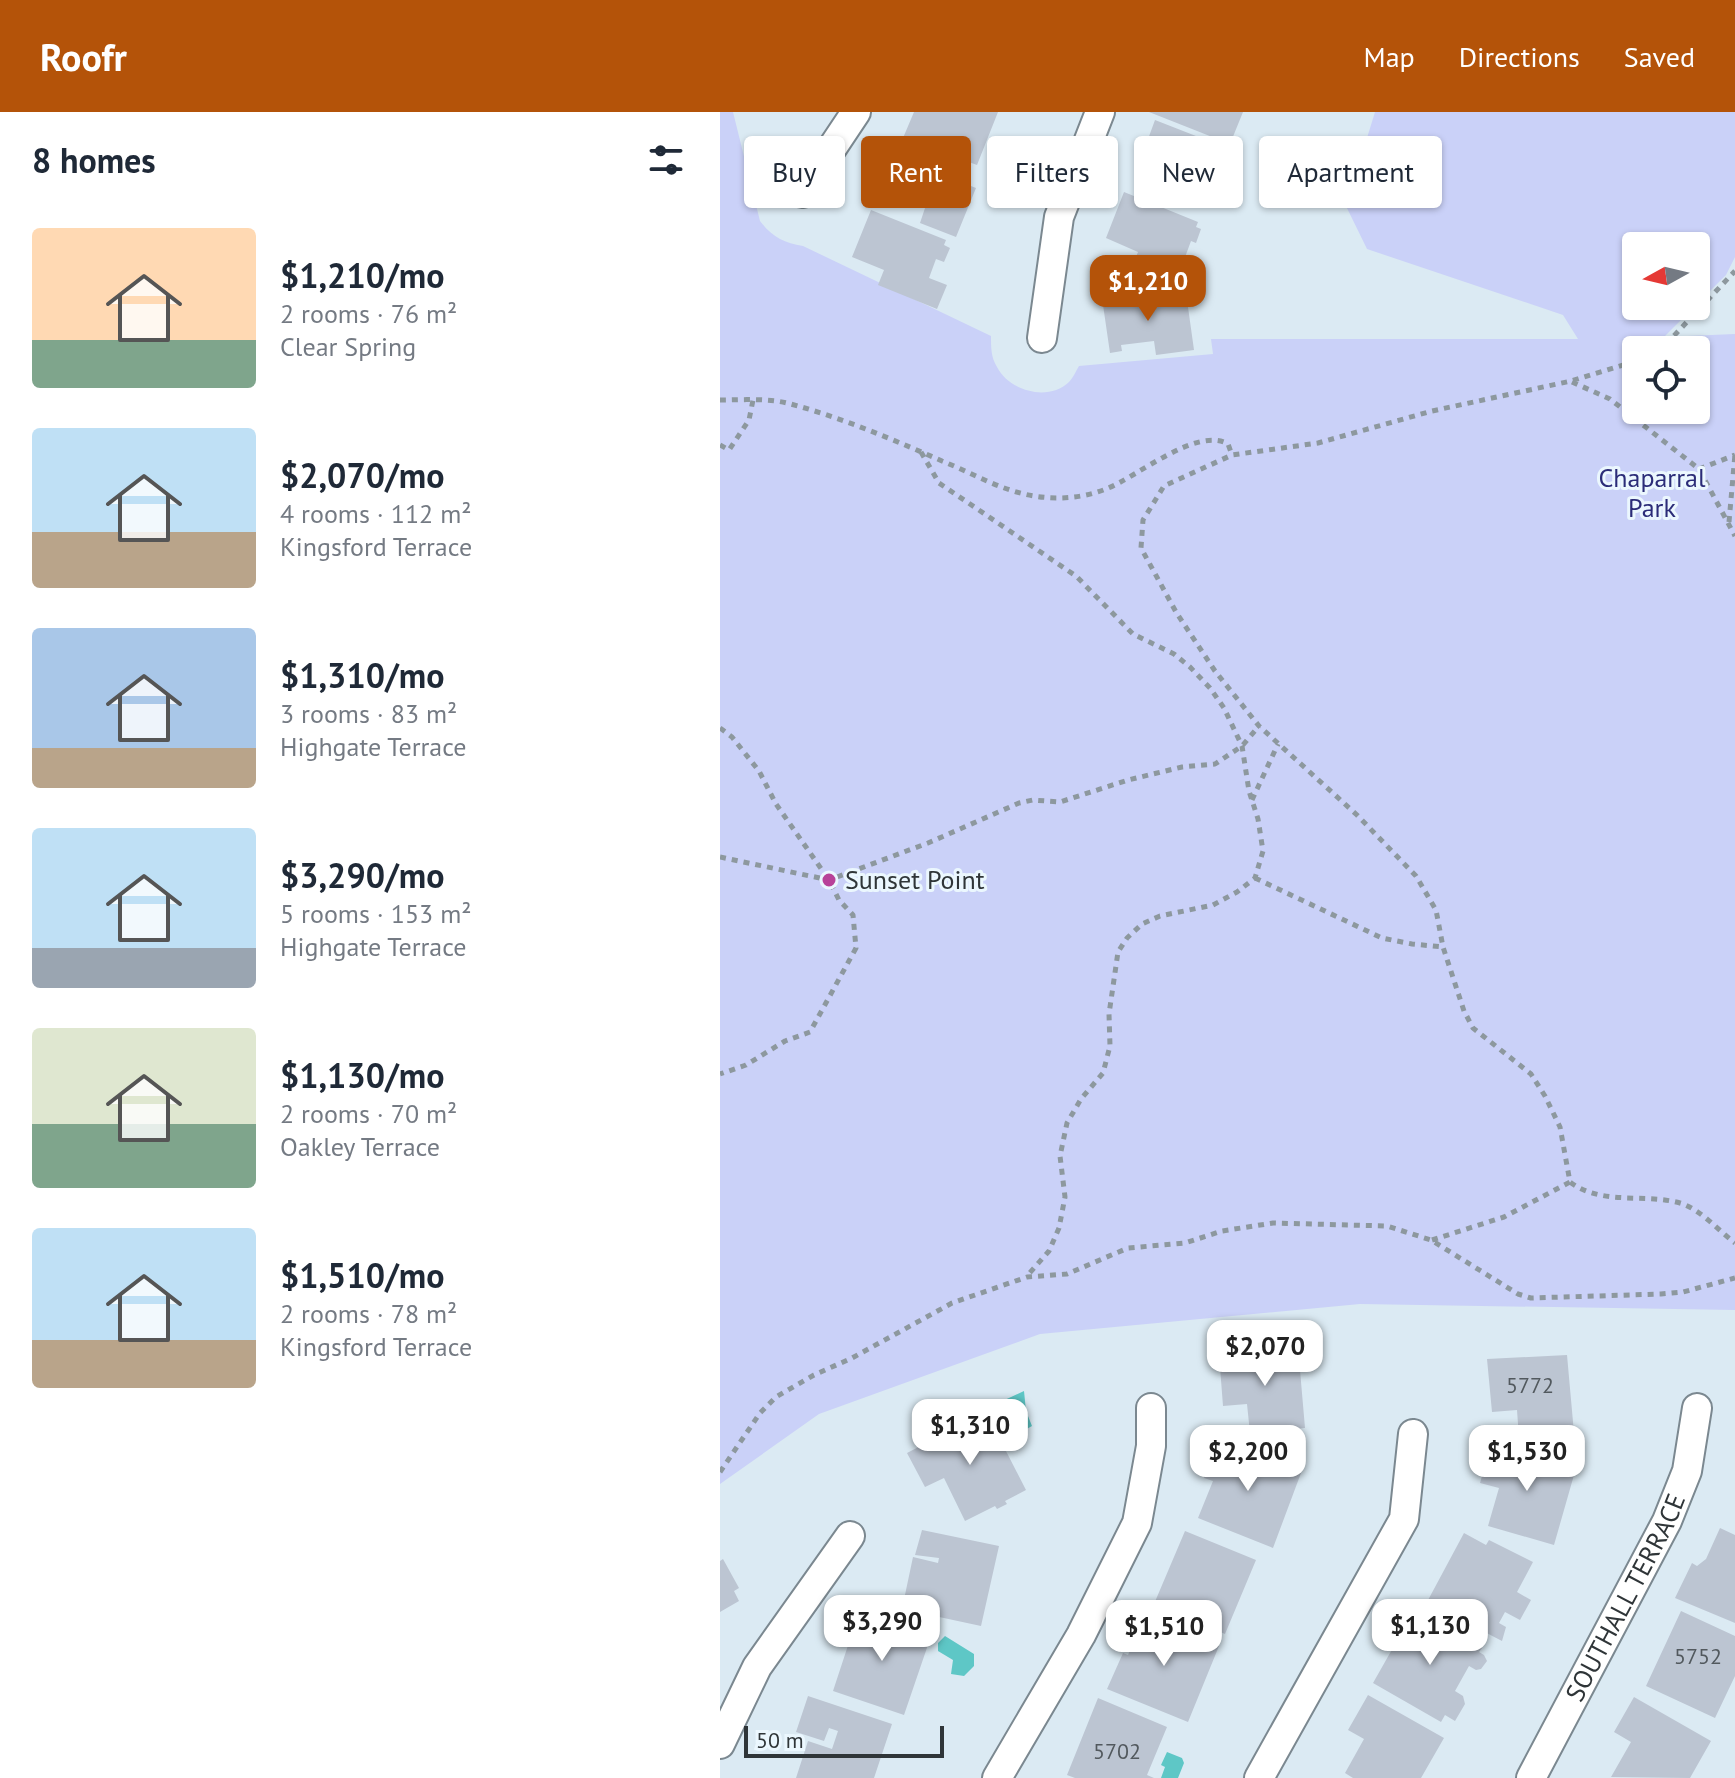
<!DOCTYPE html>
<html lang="en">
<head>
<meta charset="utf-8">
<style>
	:root { --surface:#fff; --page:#f2f2f3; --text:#1f2937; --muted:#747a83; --accent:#b45309 }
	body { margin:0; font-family:"PT Sans",sans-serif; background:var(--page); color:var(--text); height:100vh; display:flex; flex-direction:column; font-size:30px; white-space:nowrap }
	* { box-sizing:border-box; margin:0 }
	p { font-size:26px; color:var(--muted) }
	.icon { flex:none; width:44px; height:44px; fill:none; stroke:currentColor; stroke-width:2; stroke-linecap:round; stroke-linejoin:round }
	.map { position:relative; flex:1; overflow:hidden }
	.side { display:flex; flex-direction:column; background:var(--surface); width:720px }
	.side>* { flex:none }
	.guide { position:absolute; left:24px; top:24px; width:760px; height:72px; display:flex; gap:16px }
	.needle { width:52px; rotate:262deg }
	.tools { position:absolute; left:902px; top:120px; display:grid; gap:16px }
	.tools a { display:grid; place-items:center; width:88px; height:88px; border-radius:8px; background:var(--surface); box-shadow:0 2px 6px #0004; font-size:40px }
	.scale { position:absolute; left:24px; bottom:20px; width:200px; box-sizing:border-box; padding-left:8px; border:4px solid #2f3538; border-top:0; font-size:22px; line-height:28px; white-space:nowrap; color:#2f3538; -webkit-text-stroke:6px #ebf7fe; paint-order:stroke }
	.price { position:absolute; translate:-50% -68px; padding:0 18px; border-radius:16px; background:#fff; color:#222; font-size:26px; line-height:52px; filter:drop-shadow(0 2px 4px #0008) }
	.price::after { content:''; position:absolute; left:50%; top:48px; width:24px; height:18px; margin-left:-12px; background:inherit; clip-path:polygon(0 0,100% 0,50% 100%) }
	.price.selected { background:var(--accent); color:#fff }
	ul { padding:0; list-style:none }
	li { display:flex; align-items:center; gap:24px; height:200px; padding:0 32px }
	li span { display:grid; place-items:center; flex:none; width:224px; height:160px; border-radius:8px; color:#555 }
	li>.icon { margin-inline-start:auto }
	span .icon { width:96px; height:96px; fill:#fffc; stroke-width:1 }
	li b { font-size:34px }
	h2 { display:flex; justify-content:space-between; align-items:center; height:96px; padding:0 32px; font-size:34px }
	.pill { padding:0 28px; border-radius:8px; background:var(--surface); box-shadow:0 2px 6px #0004; font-size:28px; line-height:72px }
	.pill.selected { background:var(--accent); color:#fff }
	header { display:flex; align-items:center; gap:48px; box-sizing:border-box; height:112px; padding:0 40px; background:var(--accent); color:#fff }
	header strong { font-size:38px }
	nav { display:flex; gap:44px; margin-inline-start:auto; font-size:28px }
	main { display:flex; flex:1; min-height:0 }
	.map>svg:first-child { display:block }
</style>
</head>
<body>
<header>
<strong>Roofr</strong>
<nav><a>Map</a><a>Directions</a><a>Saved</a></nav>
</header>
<main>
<section class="side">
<h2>8 homes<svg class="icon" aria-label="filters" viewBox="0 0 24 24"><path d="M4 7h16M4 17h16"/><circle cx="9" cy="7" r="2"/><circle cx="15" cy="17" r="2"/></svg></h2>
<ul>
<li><span style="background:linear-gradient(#ffd9b3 70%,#7fa58c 0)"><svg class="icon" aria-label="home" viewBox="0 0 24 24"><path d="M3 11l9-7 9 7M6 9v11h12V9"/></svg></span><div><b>$1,210/mo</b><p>2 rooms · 76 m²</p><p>Clear Spring</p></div></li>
<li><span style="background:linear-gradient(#bfe0f5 65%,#b9a48a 0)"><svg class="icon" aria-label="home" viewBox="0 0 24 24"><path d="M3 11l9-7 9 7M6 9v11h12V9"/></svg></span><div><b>$2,070/mo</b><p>4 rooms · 112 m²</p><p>Kingsford Terrace</p></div></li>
<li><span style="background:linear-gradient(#a9c7e8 75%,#b9a48a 0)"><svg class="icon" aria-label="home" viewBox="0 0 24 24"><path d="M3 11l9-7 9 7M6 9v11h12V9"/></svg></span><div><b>$1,310/mo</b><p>3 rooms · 83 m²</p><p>Highgate Terrace</p></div></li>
<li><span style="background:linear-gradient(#bfe0f5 75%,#9aa5b1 0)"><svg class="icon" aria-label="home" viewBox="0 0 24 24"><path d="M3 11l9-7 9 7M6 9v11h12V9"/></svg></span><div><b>$3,290/mo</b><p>5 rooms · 153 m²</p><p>Highgate Terrace</p></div></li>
<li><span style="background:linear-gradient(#dfe7d0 60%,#7fa58c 0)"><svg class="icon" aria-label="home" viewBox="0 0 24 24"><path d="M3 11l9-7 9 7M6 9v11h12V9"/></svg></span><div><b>$1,130/mo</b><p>2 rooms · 70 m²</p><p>Oakley Terrace</p></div></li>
<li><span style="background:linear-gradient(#bfe0f5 70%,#b9a48a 0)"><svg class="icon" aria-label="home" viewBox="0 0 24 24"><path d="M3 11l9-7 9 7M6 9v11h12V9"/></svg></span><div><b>$1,510/mo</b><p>2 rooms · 78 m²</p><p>Kingsford Terrace</p></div></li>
</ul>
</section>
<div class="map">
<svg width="1015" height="1666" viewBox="0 0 1015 1666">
	<rect width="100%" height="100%" fill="#dbeaf3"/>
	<!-- green -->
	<path fill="#cad1f8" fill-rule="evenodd" d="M0,0H13L40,109C52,125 64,131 83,134L271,224C271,236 271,245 277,255C289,279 328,290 349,270C353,266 356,259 359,254L493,242L491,227H858L843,203L647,137L626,94L655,0H1015V145L1006,163L976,193V134H916V194H975L944,225L1015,222V1198L640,1192L320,1222L99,1302L0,1372ZM916,238H976V298H916Z"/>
	<!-- water -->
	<path fill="#5ec7c6" d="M304,1279L306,1299L312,1314L296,1323L276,1292Z
		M225,1524L254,1542V1554L244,1564L231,1562L233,1548L218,1539V1531Z
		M447,1640L462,1646L464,1651L458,1666H441L445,1655L441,1653Z"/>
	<!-- building -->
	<path fill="#bcc5d2" d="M194,0H278L257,53L183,26Z
		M429,0H523L510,32Z
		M435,8L499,33L479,86L450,75L447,84L425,76L433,54L420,49Z
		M182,33L233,54L228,65L256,76L236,125L200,111L205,96L175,85L173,90L161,85Z
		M404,80L478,110L476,115L481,117L476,131L471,129L461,156L445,150L438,166L412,155L418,140L386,126Z
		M151,98L226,128L224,133L230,136L224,150L216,147L209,166L227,173L217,197L158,173L164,158L132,145Z
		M437,179L438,192L467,188L474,238L436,243L434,229L401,233L402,239L390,241L382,186Z
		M578,1235L585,1316L530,1321L527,1292L503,1294L499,1242Z
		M847,1243L854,1321L799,1326L797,1298L772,1300L767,1247Z
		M266,1300L306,1378L285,1389L287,1392L277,1397L275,1394L245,1409L224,1366L205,1375L187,1341Z
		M499,1327L581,1361L553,1436L478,1406L493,1369L484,1366Z
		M771,1332L856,1356L834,1433L768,1414L779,1376L760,1371Z
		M1000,1416L1015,1423V1511L955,1486L972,1451L977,1454L986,1447Z
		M202,1418L279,1434L261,1514L182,1497L193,1445L218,1451L219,1446L195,1443Z
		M465,1419L536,1448L505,1522L434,1492Z
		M744,1421L766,1433L769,1428L813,1450L797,1480L811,1488L800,1508L785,1500L779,1511L786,1515L782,1529L707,1490Z
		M3,1447L19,1476L14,1479L19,1489L0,1500V1449Z
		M695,1497L762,1536L759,1540L764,1543L767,1549L761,1557L756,1558L749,1554L735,1579L743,1584L745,1592L735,1609L725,1603L721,1610L653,1571Z
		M961,1499L1015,1524V1564L995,1606L926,1574Z
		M139,1500L211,1524L184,1603L113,1579Z
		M425,1502L499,1534L468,1610L387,1577L403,1541L408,1543Z
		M648,1583L724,1626L701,1666H633L625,1661L644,1627L628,1618Z
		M88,1584L172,1612L154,1666H76L88,1629L112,1637L118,1619L109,1616L104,1629L76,1620Z
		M914,1585L991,1629L970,1666L891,1665L911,1630L894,1620Z
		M378,1586L447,1615L427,1663L434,1666H355L347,1663Z"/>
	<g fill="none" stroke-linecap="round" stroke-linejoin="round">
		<defs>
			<g id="street">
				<path d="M82,81L136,0"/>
				<path d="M322,226L339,105L380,0"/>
				<path d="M0,1632L37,1555L130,1424"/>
				<path d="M277,1666L361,1523L417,1411L431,1334V1296"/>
				<path d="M539,1666L684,1407L693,1322"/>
				<path id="s1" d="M811,1666L947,1409L967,1359L977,1296"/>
			</g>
		</defs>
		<!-- street casing -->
		<use href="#street" stroke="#7b8890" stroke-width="32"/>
		<!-- path -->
		<path stroke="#8d989e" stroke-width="5" stroke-dasharray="6 6" stroke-linecap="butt" d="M935,238L949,229L1015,159
			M916,249L851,269L712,299L598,331L512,343L444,374L423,408L421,436L456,500L495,559L539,614L637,703L696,764L716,798L723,835L744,899L753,916L811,962L825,984L840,1015L850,1070C882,1094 924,1081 960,1091C980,1097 998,1118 1015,1131
			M852,270L890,287L979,357L1015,424
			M0,288C22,288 46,286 67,291C120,305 172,327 222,349C252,361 282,379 314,384C338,388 363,386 386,377C417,365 477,314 508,332L512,343
			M0,333L9,338L29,308L33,288
			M201,340L219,371L356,464L413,522L454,542L470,555L490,576L504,596L522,634L529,679L538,707L543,739L535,766L517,780L493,793L440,804L422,812L407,826L398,840L389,902L390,934L383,961L361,987L347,1011L340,1044L345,1085L339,1116L329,1139L307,1164
			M979,357L1015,343
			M1009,410L1015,342
			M0,616L12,625L39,659L56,692L109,768L119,788L133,803L136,836L90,920L65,929L26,953L0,962
			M532,688L558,632
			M0,745L109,768L208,731L299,691L313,688L340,690L408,668L462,655L495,652L522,634L539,614
			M535,766L662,826L692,832L723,835
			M712,1128L784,1105L850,1070
			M0,1360L40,1301L56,1285L94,1263L132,1246L232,1191L307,1165L347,1162L408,1136L465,1131L502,1119L553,1111L667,1114L711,1128L798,1182L811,1186L941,1182L963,1180L1015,1166"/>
		<!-- street -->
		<use href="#street" stroke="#fff" stroke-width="28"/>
	</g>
	<!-- markers -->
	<circle fill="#b84299" stroke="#ebf7fe" stroke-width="3" cx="109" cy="768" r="8"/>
	<g text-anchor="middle" stroke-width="6" stroke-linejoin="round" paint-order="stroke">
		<!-- number labels -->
		<g font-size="22" fill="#52595e">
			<text x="810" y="1281">5772</text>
			<text x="978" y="1552">5752</text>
			<text x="397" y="1647">5702</text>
		</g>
		<!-- park labels -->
		<g font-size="26" fill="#2b2c78" stroke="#ebf7fe">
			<text x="932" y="375">Chaparral<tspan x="932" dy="30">Park</tspan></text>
		</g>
		<!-- poi labels -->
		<g font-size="26" fill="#2f3538" stroke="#ebf7fe" text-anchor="start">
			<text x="125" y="777">Sunset Point</text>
		</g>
		<!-- street labels -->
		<g font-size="26" fill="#2f3538" stroke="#ebf7fe">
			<text dy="9" stroke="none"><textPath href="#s1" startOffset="204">SOUTHALL TERRACE</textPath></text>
		</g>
	</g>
</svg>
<div class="tools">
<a><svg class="needle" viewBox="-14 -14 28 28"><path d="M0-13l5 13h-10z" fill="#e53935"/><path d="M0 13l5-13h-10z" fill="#747a83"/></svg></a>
<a><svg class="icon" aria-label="locate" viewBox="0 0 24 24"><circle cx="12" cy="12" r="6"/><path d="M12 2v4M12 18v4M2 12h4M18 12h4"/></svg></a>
</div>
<div class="scale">50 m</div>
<b class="price selected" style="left:428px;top:211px">$1,210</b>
<b class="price" style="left:545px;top:1276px">$2,070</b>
<b class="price" style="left:250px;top:1355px">$1,310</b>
<b class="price" style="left:528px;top:1381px">$2,200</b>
<b class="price" style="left:807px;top:1381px">$1,530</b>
<b class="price" style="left:162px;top:1551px">$3,290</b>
<b class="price" style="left:710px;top:1555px">$1,130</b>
<b class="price" style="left:444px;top:1556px">$1,510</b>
<div class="guide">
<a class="pill">Buy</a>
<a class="pill selected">Rent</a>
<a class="pill">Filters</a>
<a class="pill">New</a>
<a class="pill">Apartment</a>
</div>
</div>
</main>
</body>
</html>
